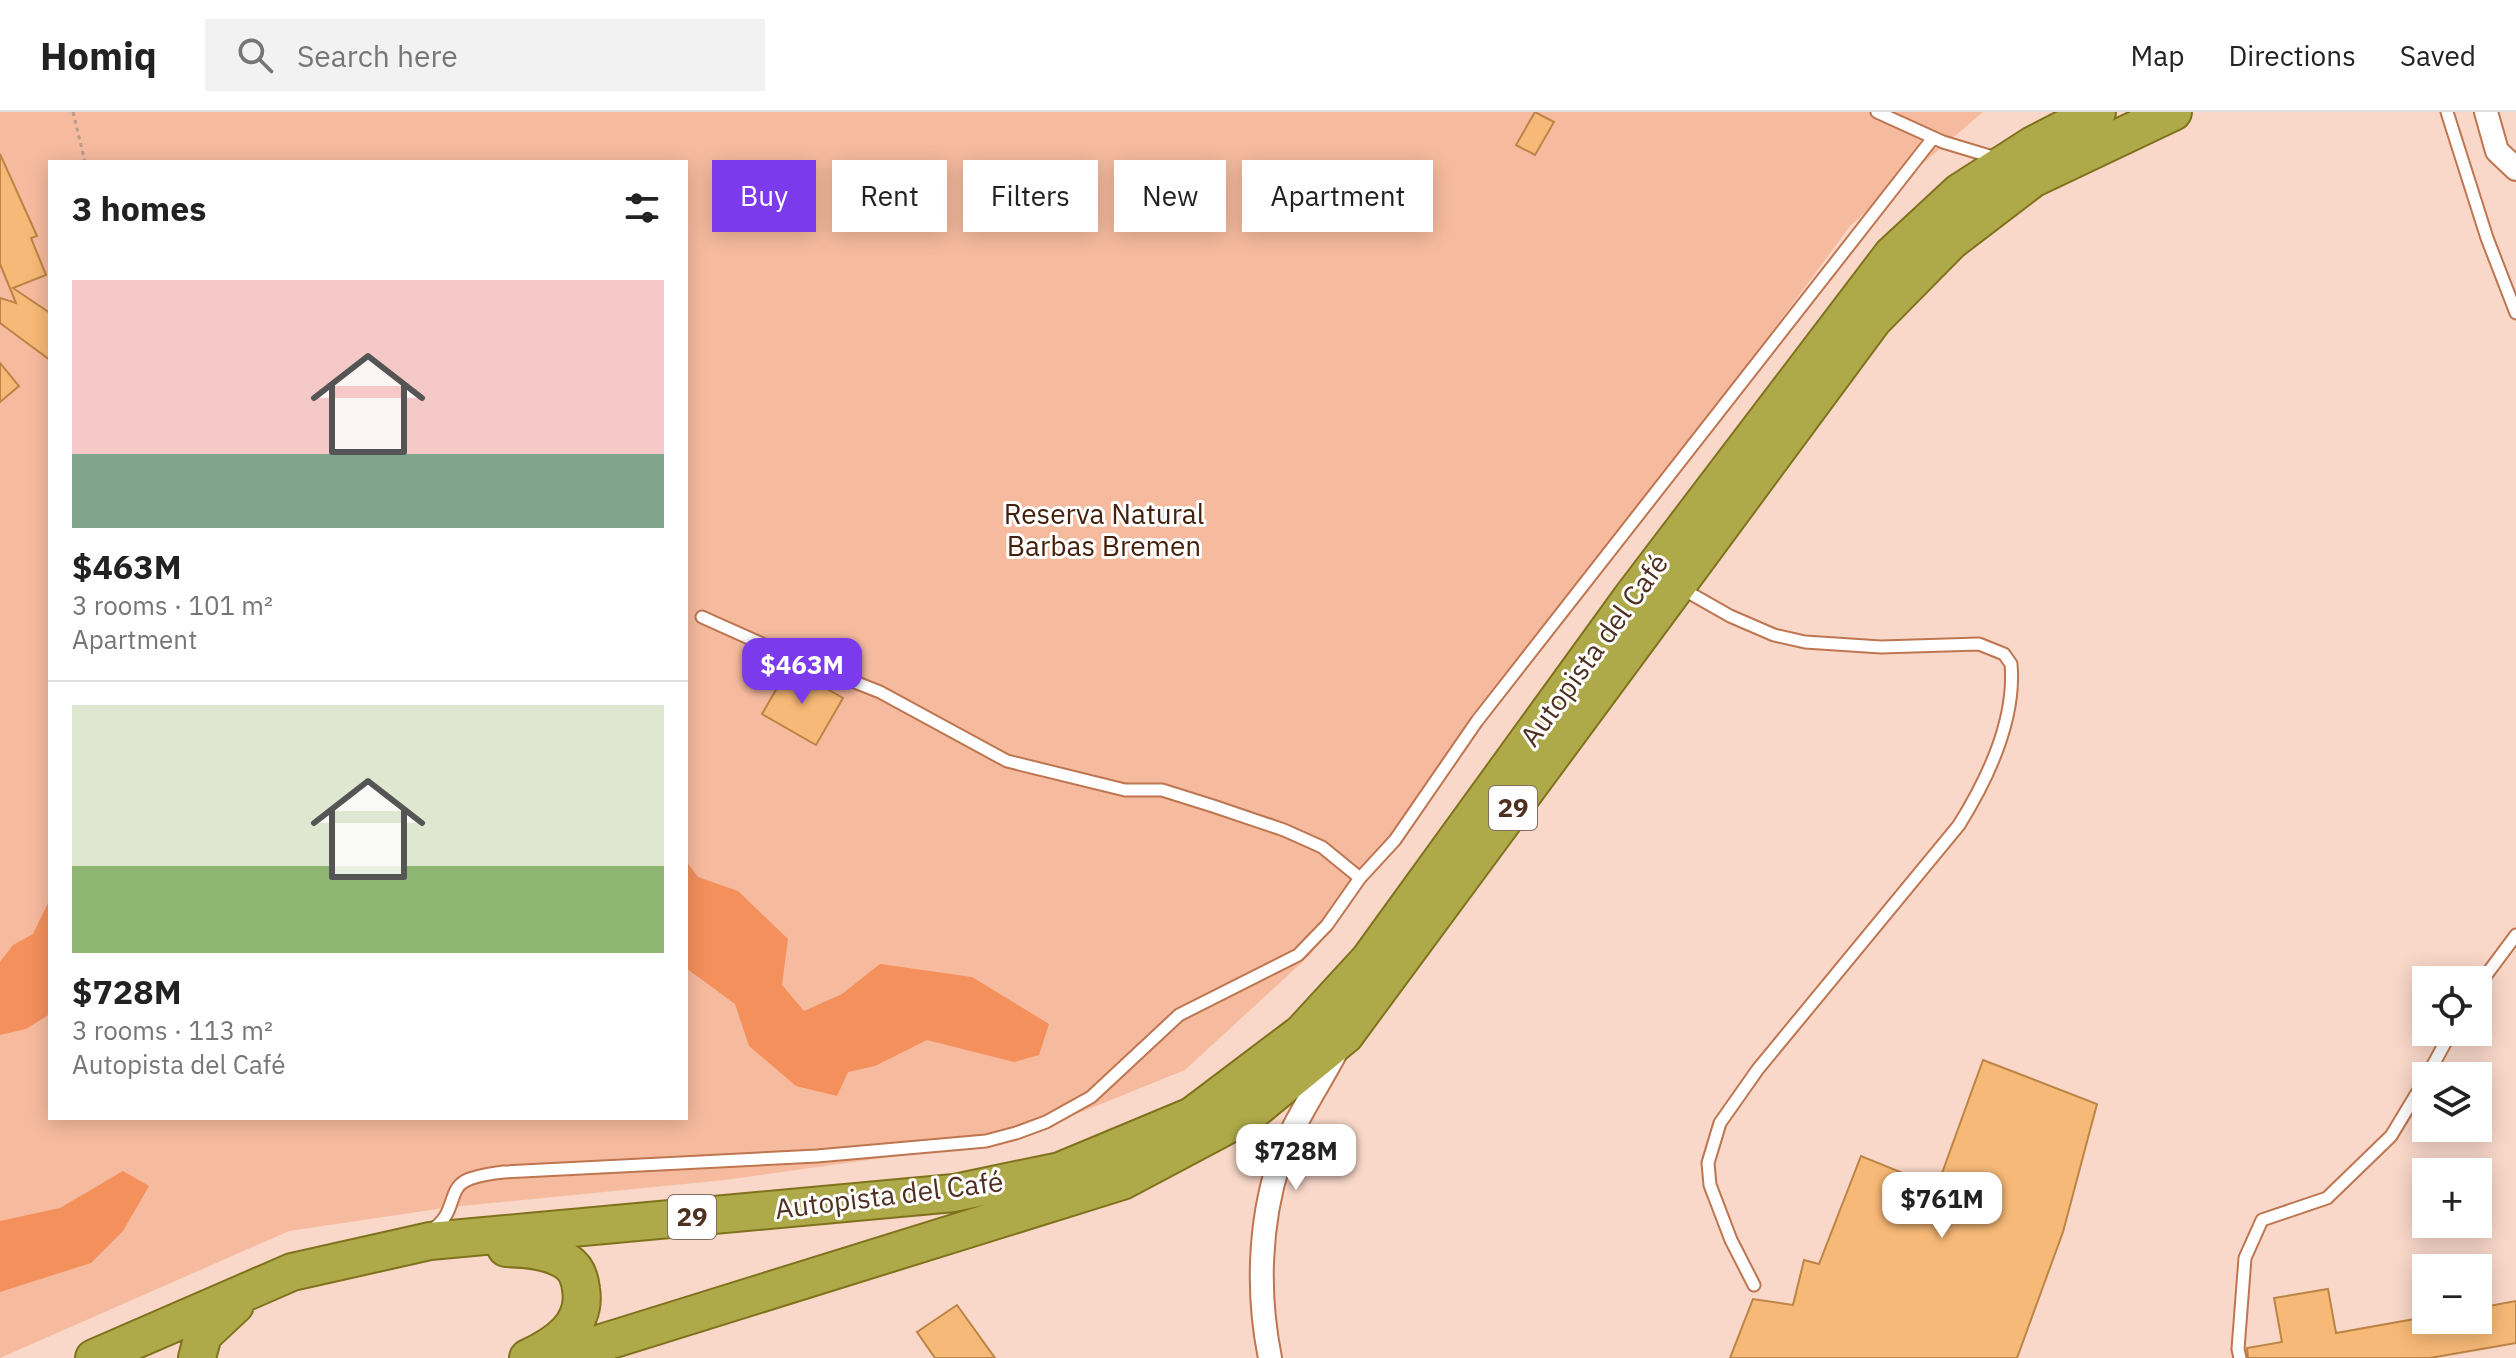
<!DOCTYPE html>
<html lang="en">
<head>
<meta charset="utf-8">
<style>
	:root { --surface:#fff; --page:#f2f2f2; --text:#222; --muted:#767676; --line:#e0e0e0; --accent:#7c3aed }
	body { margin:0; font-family:"IBM Plex Sans",sans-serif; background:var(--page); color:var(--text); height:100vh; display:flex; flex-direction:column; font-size:30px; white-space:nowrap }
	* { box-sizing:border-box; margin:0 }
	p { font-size:26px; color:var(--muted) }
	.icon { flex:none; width:44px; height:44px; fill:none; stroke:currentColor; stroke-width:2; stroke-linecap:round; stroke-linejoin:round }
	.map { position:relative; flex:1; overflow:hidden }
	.panel { position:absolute; left:48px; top:48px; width:640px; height:960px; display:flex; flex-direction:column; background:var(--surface); border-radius:0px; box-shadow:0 4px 20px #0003 }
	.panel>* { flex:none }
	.banner { position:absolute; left:712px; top:48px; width:760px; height:72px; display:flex; gap:16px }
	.fabs { position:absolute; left:2412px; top:854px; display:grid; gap:16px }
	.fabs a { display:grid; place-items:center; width:80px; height:80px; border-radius:0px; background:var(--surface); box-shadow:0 4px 20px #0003; font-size:40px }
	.price { position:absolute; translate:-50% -68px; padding:0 18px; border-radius:16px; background:#fff; color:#222; font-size:26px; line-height:52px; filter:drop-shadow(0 2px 4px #0008) }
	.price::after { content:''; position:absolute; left:50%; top:48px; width:24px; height:18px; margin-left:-12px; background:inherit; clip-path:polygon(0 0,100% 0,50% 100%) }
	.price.active { background:var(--accent); color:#fff }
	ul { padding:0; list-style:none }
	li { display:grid; align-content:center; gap:16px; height:424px; padding:0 24px }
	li+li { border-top:2px solid var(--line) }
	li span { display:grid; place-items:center; height:248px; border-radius:0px; color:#555 }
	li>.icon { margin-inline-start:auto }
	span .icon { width:144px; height:144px; fill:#fffc; stroke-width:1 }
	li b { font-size:34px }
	h2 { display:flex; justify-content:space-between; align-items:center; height:96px; padding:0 24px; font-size:34px }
	.pill { padding:0 28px; border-radius:0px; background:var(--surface); box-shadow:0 4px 20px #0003; font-size:28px; line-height:72px }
	.pill.active { background:var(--accent); color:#fff }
	header { display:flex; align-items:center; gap:48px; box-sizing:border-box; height:112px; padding:0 40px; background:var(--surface); border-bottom:2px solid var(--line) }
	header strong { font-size:38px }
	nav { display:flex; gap:44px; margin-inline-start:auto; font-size:28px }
	.search { width:560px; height:72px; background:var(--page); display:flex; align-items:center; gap:20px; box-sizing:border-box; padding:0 28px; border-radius:0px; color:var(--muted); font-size:30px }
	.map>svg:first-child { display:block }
</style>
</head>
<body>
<header>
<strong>Homiq</strong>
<div class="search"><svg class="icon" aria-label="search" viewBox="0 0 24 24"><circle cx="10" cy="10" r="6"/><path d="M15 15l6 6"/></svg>Search here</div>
<nav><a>Map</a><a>Directions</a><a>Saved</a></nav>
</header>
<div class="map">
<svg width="2516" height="1246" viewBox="0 0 2516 1246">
	<rect width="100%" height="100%" fill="#f9d8c9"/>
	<!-- green -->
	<path fill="#f6bb9f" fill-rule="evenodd" d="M0,0H1983L1851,113L1310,843L1185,958L1012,1028L725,1068L451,1095L289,1119L0,1246ZM50,50H686V1006H50Z"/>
	<!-- forest -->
	<path fill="#f3905c" d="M686,749L698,765L738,779L788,827L782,873L804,899L842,882L880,852L972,865L1049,912L1039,943L1014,950L927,928L875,954L848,960L837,984L796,974L749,934L735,892L686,856Z
		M50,787V902L26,917L0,923V850L13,833L33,822Z
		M123,1059L149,1074L123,1119L91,1151L0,1180V1109L60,1096Z"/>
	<!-- building -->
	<path fill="#f7b977" stroke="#bc8445" stroke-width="2" d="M1535,0L1554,10L1535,43L1516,33Z
		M0,42L37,124L31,126L46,163L13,176L50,201V248L0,211V186L16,191L0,152Z
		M0,251L19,274L0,290Z
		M789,555L843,586L816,633L762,602Z
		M1983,948L2097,992L2063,1120L2017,1246H1730L1753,1187L1793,1193L1804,1148L1819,1152L1861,1044L1937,1075Z
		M2328,1177L2336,1221L2426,1205V1208H2478V1196L2516,1189V1231L2430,1246H2248L2247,1236L2282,1230L2274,1186Z
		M957,1193L995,1246H935L917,1220Z"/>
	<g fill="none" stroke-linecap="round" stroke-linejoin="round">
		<defs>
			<path id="service" d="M1877,0L1943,30L1996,46
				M2447,0L2487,126L2516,201
				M1679,475L1730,504L1774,523L1805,530L1881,535L1979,532L2004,542L2011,552C2016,607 1987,668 1959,713L1758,957L1720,1011L1708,1051L1710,1073L1731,1128L1754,1173
				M702,505L789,544L880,580L1007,649L1125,678H1162L1213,694L1284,718L1322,735L1360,766
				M2478,874L2516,823
				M2427,964L2451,920
				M430,1119C457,1103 447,1079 465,1069C477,1063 490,1062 503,1060L817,1044L986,1029L1016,1021L1046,1010L1091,985L1179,903L1298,843L1327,813L1360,766L1395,728L1477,609L1933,26
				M2240,1246L2238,1237L2245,1146L2262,1108L2327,1086L2391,1024L2426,966"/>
			<path id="minor" d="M2486,0L2497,39L2516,57
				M1270,1246C1257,1182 1259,1112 1279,1050C1288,1019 1320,971 1336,940"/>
			<path id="trunk" d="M506,1136C526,1137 550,1138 567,1150C576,1156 580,1167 581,1177C587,1213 556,1233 528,1246
				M94,1246L292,1160L430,1129L954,1081L1060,1059L1192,1004L1302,921L1369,848L1632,485L1892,143L1960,80L2033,33L2097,0
				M197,1246L203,1223L235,1193
				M553,1246L1122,1069L1250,1001L1345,923L1873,208L1951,129L2032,67L2173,0"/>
		</defs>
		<!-- service casing -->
		<use href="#service" stroke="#be7550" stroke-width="15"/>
		<!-- minor casing -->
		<use href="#minor" stroke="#be7550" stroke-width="26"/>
		<!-- trunk casing -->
		<use href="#trunk" stroke="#80721d" stroke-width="40"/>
		<!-- path -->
		<path stroke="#bb9b8c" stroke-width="3" stroke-dasharray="4 4" stroke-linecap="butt" d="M73,0L85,50"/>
		<!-- service -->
		<use href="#service" stroke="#fff" stroke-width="11"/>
		<!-- minor -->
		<use href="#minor" stroke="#fff" stroke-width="22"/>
		<!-- trunk -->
		<use href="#trunk" stroke="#aeaa4a" stroke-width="36"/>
	</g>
	<g text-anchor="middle" stroke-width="6" stroke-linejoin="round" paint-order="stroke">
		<!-- shield labels -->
		<g fill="#fff" stroke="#846e63" stroke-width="2">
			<rect x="1489" y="674" width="48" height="44" rx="6"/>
			<rect x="668" y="1083" width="48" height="44" rx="6"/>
		</g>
		<g font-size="26" font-weight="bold" fill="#4f3020">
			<text x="1513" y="705">29</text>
			<text x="692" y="1114">29</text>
		</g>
		<!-- park labels -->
		<g font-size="28" fill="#46200a" stroke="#fff">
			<text x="1104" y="412">Reserva Natural<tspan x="1104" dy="32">Barbas Bremen</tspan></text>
		</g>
		<!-- street labels -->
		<g font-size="28" fill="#4f3020" stroke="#fff">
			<text transform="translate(1594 538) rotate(-54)" y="10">Autopista del Café</text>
			<text transform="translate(889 1083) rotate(-7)" y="10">Autopista del Café</text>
		</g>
	</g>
</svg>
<div class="fabs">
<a><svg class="icon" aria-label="locate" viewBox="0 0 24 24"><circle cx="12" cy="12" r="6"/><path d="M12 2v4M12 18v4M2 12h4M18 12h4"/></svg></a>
<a><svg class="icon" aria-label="layers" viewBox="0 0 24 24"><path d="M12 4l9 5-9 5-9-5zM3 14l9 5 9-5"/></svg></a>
<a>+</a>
<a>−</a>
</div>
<b class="price active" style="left:802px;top:594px">$463M</b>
<b class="price" style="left:1296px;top:1080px">$728M</b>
<b class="price" style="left:1942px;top:1128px">$761M</b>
<div class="banner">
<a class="pill active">Buy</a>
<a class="pill">Rent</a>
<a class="pill">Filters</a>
<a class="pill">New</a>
<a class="pill">Apartment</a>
</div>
<section class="panel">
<h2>3 homes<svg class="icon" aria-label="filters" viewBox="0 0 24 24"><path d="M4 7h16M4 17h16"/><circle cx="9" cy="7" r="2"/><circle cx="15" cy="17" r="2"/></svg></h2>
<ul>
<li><span style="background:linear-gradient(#f6c9c9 70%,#7fa58c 0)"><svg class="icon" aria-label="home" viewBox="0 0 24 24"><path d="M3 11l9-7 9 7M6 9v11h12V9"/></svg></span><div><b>$463M</b><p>3 rooms · 101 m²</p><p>Apartment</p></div></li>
<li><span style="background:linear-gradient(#dfe7d0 65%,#8fb573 0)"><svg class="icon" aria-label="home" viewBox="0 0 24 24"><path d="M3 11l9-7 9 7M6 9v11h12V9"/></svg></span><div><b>$728M</b><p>3 rooms · 113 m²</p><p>Autopista del Café</p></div></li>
</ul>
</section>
</div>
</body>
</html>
